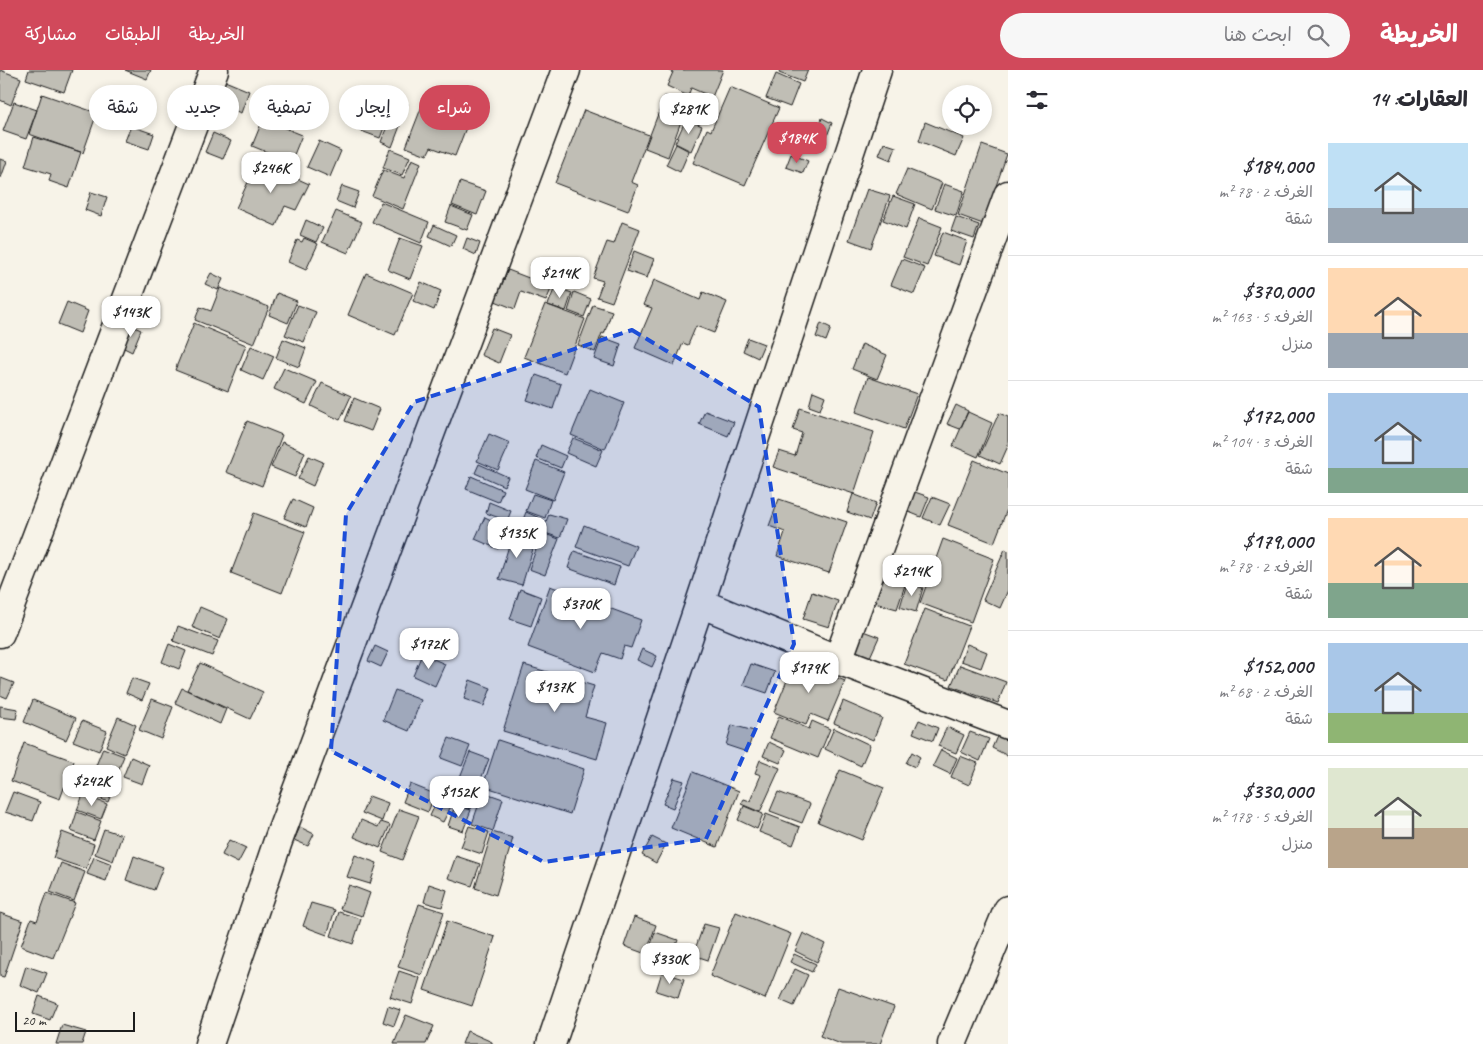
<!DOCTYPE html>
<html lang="ar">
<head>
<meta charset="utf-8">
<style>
	:root { --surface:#fff; --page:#f7f7f7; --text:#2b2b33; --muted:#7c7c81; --line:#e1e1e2; --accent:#d1495b }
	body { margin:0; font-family:Caveat,"Playpen Sans Arabic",sans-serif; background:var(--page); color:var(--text); direction:rtl; height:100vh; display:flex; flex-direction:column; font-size:19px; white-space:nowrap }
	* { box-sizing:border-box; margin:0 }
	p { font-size:16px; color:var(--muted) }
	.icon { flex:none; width:28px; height:28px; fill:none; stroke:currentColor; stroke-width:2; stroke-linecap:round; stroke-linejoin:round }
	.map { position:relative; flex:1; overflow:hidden; direction:ltr }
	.side { display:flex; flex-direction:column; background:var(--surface); width:475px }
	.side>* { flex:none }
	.guide { position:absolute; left:15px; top:15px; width:475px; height:45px; direction:rtl; display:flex; gap:10px }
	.fabs { position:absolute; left:942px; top:15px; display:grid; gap:10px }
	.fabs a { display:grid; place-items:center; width:50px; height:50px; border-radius:50%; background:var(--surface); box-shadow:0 2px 8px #0003; font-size:25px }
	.scale { position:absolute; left:15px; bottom:12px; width:120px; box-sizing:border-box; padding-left:5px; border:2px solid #1c1c1c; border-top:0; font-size:14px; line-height:18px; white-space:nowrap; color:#1c1c1c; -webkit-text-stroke:4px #f7f3e8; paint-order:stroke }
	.price { position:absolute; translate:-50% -42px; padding:0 11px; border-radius:10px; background:#fff; color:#222; font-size:16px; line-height:32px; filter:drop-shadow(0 1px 2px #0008) }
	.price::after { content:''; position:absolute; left:50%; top:30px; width:15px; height:11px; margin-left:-8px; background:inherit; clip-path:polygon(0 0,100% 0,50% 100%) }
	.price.on { background:var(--accent); color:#fff }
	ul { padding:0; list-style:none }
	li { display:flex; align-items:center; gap:15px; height:125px; padding:0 15px }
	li+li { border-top:1px solid var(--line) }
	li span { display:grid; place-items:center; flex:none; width:140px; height:100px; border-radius:0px; color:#555 }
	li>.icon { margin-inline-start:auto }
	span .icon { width:60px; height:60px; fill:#fffc; stroke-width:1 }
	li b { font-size:21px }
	h2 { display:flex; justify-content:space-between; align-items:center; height:60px; padding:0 15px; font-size:21px }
	.pill { padding:0 18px; border-radius:22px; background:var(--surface); box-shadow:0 2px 8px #0003; font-size:18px; line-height:45px }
	.pill.on { background:var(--accent); color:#fff }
	header { display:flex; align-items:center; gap:30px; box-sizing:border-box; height:70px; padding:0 25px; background:var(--accent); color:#fff }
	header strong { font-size:24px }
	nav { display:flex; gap:28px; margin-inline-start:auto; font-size:18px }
	.search { width:350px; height:45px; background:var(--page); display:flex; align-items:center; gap:12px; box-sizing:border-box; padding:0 18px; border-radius:28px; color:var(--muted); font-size:19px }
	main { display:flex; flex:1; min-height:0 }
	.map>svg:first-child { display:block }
</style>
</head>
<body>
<header>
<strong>الخريطة</strong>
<div class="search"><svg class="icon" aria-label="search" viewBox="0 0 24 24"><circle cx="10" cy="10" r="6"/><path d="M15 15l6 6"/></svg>ابحث هنا</div>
<nav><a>الخريطة</a><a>الطبقات</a><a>مشاركة</a></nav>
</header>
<main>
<section class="side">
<h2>العقارات: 14<svg class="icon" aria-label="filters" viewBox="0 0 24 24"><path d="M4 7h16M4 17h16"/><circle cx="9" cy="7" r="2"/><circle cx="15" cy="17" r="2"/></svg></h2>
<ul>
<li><span style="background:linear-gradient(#bfe0f5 65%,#9aa5b1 0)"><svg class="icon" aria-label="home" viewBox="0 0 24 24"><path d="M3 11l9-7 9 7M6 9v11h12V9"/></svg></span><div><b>$184,000</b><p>الغرف: 2 · 78 m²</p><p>شقة</p></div></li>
<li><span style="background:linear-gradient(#ffd9b3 65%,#9aa5b1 0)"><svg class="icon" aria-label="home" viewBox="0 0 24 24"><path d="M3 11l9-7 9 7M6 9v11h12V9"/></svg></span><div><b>$370,000</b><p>الغرف: 5 · 163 m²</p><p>منزل</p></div></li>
<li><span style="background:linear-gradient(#a9c7e8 75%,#7fa58c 0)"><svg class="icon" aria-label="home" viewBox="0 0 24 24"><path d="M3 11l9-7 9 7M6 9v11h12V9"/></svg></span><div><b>$172,000</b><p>الغرف: 3 · 104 m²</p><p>شقة</p></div></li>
<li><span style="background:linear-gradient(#ffd9b3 65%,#7fa58c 0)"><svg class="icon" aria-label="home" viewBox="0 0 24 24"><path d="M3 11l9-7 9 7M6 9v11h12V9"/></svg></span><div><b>$179,000</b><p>الغرف: 2 · 78 m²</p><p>شقة</p></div></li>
<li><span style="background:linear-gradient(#a9c7e8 70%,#8fb573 0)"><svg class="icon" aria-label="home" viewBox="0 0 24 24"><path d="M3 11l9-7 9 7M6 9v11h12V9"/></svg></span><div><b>$152,000</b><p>الغرف: 2 · 68 m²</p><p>شقة</p></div></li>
<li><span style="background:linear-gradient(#dfe7d0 60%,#b9a48a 0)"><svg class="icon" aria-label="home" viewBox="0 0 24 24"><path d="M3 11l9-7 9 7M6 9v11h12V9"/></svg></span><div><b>$330,000</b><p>الغرف: 5 · 178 m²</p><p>منزل</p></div></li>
</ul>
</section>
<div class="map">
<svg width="1008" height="974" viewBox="0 0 1008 974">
	<rect width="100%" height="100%" fill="#f7f3e8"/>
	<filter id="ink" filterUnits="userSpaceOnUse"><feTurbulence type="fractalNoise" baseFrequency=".02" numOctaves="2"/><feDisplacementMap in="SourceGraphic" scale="10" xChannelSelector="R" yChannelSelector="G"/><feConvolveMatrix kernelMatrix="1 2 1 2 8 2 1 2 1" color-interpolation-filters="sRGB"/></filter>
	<g filter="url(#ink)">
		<!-- building -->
		<path fill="#c0beb5" stroke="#1c1c1c" d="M0,0L21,8L11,35L0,30Z
			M29,0H72L64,22L26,9Z
			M125,0H151L147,9Z
			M668,0H723L712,27L691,18L688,26L667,16L673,2Z
			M780,0H808L803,12L779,3Z
			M776,4L799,14L790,37L766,28Z
			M225,11L249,21L241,43L211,32L214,22L220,24Z
			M730,17L779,38L745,115L693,93L707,59L711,61Z
			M42,24L97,43L83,83L29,64Z
			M665,26L687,35L668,87L645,78Z
			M394,27L408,34L401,50L387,44Z
			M425,28L471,45L455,86L431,77L427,85L406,77Z
			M14,32L37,40L26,69L3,61Z
			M101,36L117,41L112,57L96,51Z
			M363,40L387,50L380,68L356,59Z
			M584,40L649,65L631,112L638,115L628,141L555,113Z
			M822,48L832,53L827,66L817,62Z
			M263,49L302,65L291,92L252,76Z
			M686,49L702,56L691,81L675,73Z
			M389,51L400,56L392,77L381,72Z
			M925,52L964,68L956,86L919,71Z
			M131,56L154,64L149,79L125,71Z
			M213,63L231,71L223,89L205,82Z
			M34,67L81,82L69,118L49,111L51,104L25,96Z
			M319,71L341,81L330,107L307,97Z
			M884,73L896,77L891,90L879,85Z
			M676,74L689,81L680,102L666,95Z
			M982,75L1007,84L983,154L958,145Z
			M390,79L410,87L402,105L383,98Z
			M791,84L808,91L803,103L786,97Z
			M0,89L7,91L1,108L0,107Z
			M412,89L421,93L403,139L372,126L383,100L404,108Z
			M260,92L309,114L296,140L285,136L276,156L236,138L248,112L252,113Z
			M907,99L942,113L932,139L896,124Z
			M460,112L486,121L477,145L452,135Z
			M944,114L964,121L956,146L935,139Z
			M342,116L359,122L353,138L336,131Z
			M867,119L890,126L871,178L849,170Z
			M91,122L107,127L101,146L85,140Z
			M893,126L915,134L906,159L883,150Z
			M381,132L429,152L421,173L372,152Z
			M451,136L473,145L467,160L445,152Z
			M336,141L362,152L348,183L322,172Z
			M956,147L979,155L974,169L951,161Z
			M919,148L942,157L927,196L903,187Z
			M306,150L323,158L316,172L300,165Z
			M622,152L640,159L612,232L597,227L603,211L593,208L607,172L614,174Z
			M434,155L456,165L451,176L429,166Z
			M943,162L967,171L959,195L934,186Z
			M304,168L318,174L306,200L288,192L297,170L302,172Z
			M400,168L423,176L410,209L388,200Z
			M467,168L480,173L476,185L463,179Z
			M634,181L654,189L647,208L627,201Z
			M902,189L925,198L914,224L891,215Z
			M508,200L552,217L546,231L521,222L515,239L495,231Z
			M211,203L223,209L218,220L205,214Z
			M366,203L413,223L395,265L348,245Z
			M654,210L700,230L703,222L727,232L714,263L696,256L688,275L683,273L674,295L635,278L652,238L643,235Z
			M421,212L441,221L434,240L413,231Z
			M555,217L572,223L566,241L548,235Z
			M220,218L269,237L254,274L195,250L200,237L211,241Z
			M574,222L591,229L584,247L568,241Z
			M277,223L297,231L288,253L269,245Z
			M67,232L88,241L80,263L58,254Z
			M545,234L585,249L565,303L524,287Z
			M298,235L316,242L304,272L285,265Z
			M593,235L612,241L604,264L602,263L595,282L578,275Z
			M194,253L246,275L228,321L175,300Z
			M821,253L831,258L826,271L816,267Z
			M130,255L141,260L132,282L120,276Z
			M492,258L510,265L499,293L481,285Z
			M602,267L621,274L614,296L594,289Z
			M748,268L764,274L758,288L743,281Z
			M283,269L306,278L299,297L276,288Z
			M862,274L887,285L877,309L852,299Z
			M251,276L274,286L263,310L241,300Z
			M284,298L317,312L306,334L274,319Z
			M536,305L561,314L553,339L527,330Z
			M868,307L917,324L904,359L856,342Z
			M322,313L351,326L340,350L311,336Z
			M590,319L624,333L605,379L571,365Z
			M813,321L825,326L820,340L809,336Z
			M354,328L380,339L371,361L345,351Z
			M956,335L968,341L960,359L947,354Z
			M800,338L874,362L854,424L773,397L779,381L795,386L802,363L793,360Z
			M705,341L734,352L728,366L699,354Z
			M968,342L992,353L978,387L953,376Z
			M999,343L1008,347V376L1000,394L980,385Z
			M247,351L282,365L262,416L226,402Z
			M489,364L510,373L498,400L477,391Z
			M573,368L603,380L596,396L566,383Z
			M282,372L305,382L295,407L271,397Z
			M541,375L566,386L561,398L536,388Z
			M309,386L323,392L313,416L298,409Z
			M974,390L1008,404V437L994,473L948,455Z
			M536,391L564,402L553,430L525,419Z
			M479,394L508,407L504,416L475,403Z
			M471,406L503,420L498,432L466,419Z
			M912,421L929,427L921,447L904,440Z
			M533,424L551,430L545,448L526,441Z
			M853,424L876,433L870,450L847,442Z
			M932,427L950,434L940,455L923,448Z
			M293,429L313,438L306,457L284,448Z
			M779,429L847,452L829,503L777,486L785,462L769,456Z
			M489,432L511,441L507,451L486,443Z
			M526,442L544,450L537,467L519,460Z
			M254,443L305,462L282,523L231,503Z
			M549,444L567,449L560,468L542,462Z
			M485,447L507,458L498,479L475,469Z
			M584,455L636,476L628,496L576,477Z
			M513,462L536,469L522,515L499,509Z
			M542,463L559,469L545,505L529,499Z
			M943,469L994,489L971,552L920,533Z
			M1005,479L1008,481V520L1000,538L983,530Z
			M574,481L620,497L614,515L568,498Z
			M884,496L896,499L893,509L881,506Z
			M878,507L905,515L897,539L871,532Z
			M907,513L923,518L916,542L900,537Z
			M550,516L641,550L631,578L624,576L620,589L603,583L595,602L528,577Z
			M520,519L541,527L531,556L510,549Z
			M812,522L838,531L829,557L803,549Z
			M200,537L228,549L220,569L192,557Z
			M925,539L969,556L948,610L904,594Z
			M178,556L218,571L212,586L173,571Z
			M855,558L879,567L870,587L847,578Z
			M169,574L186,581L179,599L162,592Z
			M967,574L987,582L981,598L961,591Z
			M375,576L388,582L381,597L368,591Z
			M642,579L657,586L652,597L637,590Z
			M422,584L445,594L435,616L413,606Z
			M795,591L845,611L828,651L811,644L806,655L774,642Z
			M200,593L263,622L250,649L187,620Z
			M751,594L775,602L767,623L743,615Z
			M524,595L594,616L585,647L607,653L597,689L503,661Z
			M960,595L1006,612L998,633L951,616Z
			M1,608L14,613L7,628L0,625Z
			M132,608L149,614L142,630L126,623Z
			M470,610L491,618L484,636L464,629Z
			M182,618L226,639L220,654L175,633Z
			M395,620L421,630L409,661L383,650Z
			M152,629L173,637L161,669L139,660Z
			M33,630L76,648L66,670L24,652Z
			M843,631L882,648L873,670L834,653Z
			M0,636L18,639L16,649L0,647Z
			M779,646L809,659L812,651L830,659L818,688L770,668Z
			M118,647L136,655L124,684L106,676Z
			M919,650L938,658L933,671L913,663Z
			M82,651L107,661L99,681L73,671Z
			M732,655L754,661L747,682L726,675Z
			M947,657L964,665L956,683L938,676Z
			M834,658L870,675L861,696L825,679Z
			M970,662L989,669L980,691L961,682Z
			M998,664L1008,669V686L992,678Z
			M449,668L470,676L462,696L441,688Z
			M498,670L584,699L570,744L483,716Z
			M769,672L786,680L780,693L763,686Z
			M24,673L74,691L60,729L11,711Z
			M103,678L124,686L116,706L95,698Z
			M941,680L957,688L950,704L933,696Z
			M470,682L489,689L479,714L460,707Z
			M912,682L920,687L915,697L906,693Z
			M960,686L978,693L969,715L951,707Z
			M131,687L149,695L142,714L123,707Z
			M760,690L780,698L760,742L741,734L744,729L750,731L761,705L755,703Z
			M92,698L117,709L108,732L83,721Z
			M840,700L884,718L862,770L818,752Z
			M693,702L739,721L717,777L671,758Z
			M674,708L684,711L673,738L663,734Z
			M461,712L479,718L471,739L454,733Z
			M410,714L435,724L428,742L403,732Z
			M13,722L40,732L33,751L5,742Z
			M483,722L503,729L493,761L472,754Z
			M778,722L810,734L802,753L770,741Z
			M83,725L107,734L101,749L77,740Z
			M369,726L388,733L382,751L362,743Z
			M439,726L453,732L443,752L430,746Z
			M455,735L471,740L463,761L448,756Z
			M744,736L763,744L757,759L738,750Z
			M399,739L419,746L402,790L382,782Z
			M77,742L101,751L94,770L71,761Z
			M766,744L800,757L793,775L759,762Z
			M361,750L378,757L381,752L390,755L380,778L354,767Z
			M469,756L489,762L482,784L461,777Z
			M300,757L314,764L308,776L294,770Z
			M104,759L122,765L113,791L95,784Z
			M62,762L94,774L86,799L53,788Z
			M492,762L513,768L496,825L475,818Z
			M652,767L666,774L656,793L642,785Z
			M229,770L246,778L238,793L222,785Z
			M355,785L377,793L370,814L347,807Z
			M134,786L163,797L154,820L126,810Z
			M456,786L480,794L472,816L448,808Z
			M94,787L112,794L106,811L87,804Z
			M61,793L85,802L74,831L50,822Z
			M429,814L447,820L442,837L424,832Z
			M349,815L370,823L362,846L340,839Z
			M47,823L75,833L53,888L21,876L31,849L37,851Z
			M311,833L335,840L327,865L303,856Z
			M419,834L444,842L422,905L398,897Z
			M339,842L361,849L353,874L331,866Z
			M736,842L791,864L765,929L710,906Z
			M0,843L23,851L4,907L0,906Z
			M634,847L656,855L646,884L624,876Z
			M447,851L495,867L472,936L424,920Z
			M704,854L719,858L708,890L693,885Z
			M655,862L678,870L670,891L648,884Z
			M803,863L825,874L817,892L795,881Z
			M794,884L816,894L812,902L790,892Z
			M26,896L47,903L39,923L20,915Z
			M795,899L808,905L794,936L780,930Z
			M399,901L420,908L412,934L390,927Z
			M662,902L684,909L678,928L656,921Z
			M838,917L894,937L880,974H841L820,966Z
			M39,926L57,933L50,950L33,944Z
			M388,936L400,940L394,956L383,952Z
			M406,945L434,956L426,974H394Z
			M62,955L86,962L82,974H56Z
			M467,961L492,972V974H462Z"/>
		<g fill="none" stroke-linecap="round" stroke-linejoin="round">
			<defs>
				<path id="minor" d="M700,533L838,590L1008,655
					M0,563L214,0
					M838,590L1008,125
					M209,974L278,771L566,0
					M551,974L700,533L877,0
					M952,974L1008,840"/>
			</defs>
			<!-- minor casing -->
			<use href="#minor" stroke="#1c1c1c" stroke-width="31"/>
			<!-- minor -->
			<use href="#minor" stroke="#f7f3e8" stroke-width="28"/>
		</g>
	</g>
	<!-- marked area -->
	<path fill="#1d4ed8" fill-opacity="0.2" stroke="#1d4ed8" stroke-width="4" stroke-dasharray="10 6" stroke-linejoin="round" d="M632,260L759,337L794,574L706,769L544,792L331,681L346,444L414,332Z"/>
</svg>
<div class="fabs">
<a><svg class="icon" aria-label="locate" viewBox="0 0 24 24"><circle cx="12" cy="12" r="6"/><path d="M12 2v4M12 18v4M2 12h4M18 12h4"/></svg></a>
</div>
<div class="scale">20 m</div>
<b class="price" style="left:689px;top:65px">$281K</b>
<b class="price on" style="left:797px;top:94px">$184K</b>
<b class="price" style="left:271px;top:124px">$246K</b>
<b class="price" style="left:560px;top:229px">$214K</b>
<b class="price" style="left:131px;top:268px">$143K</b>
<b class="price" style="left:517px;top:489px">$135K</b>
<b class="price" style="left:912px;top:527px">$214K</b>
<b class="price" style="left:581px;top:560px">$370K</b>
<b class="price" style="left:429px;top:600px">$172K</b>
<b class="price" style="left:809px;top:624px">$179K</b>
<b class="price" style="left:555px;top:643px">$137K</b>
<b class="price" style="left:92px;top:737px">$242K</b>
<b class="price" style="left:459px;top:748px">$152K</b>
<b class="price" style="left:670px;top:915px">$330K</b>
<div class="guide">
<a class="pill on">شراء</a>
<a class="pill">إيجار</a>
<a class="pill">تصفية</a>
<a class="pill">جديد</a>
<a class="pill">شقة</a>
</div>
</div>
</main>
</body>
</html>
